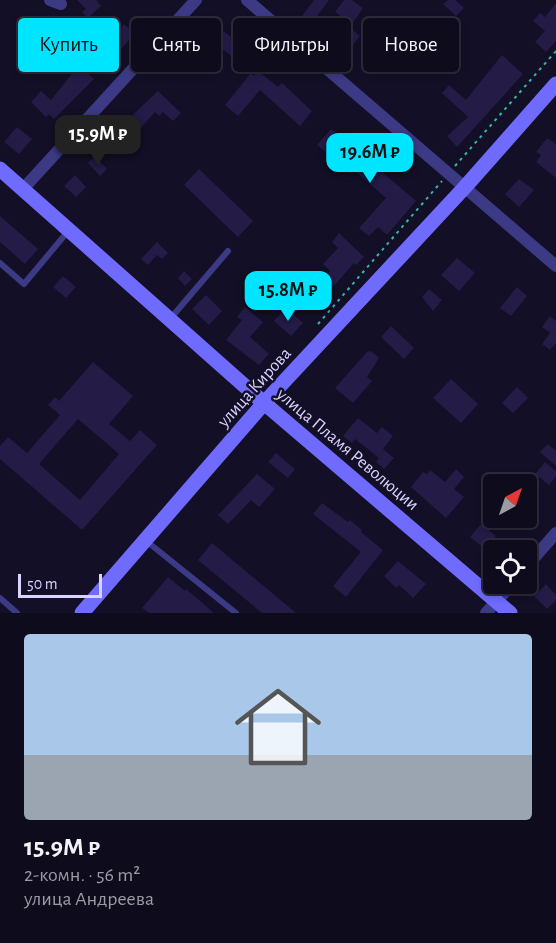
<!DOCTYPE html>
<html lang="ru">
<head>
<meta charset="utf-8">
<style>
	:root { --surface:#0e0b1c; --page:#1c1929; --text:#f1f3f6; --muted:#9b9ba3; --line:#2e2b3b; --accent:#00e5ff }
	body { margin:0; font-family:"Alegreya Sans",sans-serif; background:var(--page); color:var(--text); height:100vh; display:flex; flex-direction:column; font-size:22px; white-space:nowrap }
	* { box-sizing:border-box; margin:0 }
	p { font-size:20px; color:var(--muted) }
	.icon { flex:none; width:33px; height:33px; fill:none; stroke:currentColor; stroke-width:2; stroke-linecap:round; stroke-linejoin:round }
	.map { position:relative; height:613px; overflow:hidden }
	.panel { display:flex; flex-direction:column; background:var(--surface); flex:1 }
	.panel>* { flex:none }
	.guide { position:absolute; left:18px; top:18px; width:520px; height:54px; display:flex; gap:12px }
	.needle { width:39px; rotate:40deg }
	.fabs { position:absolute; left:483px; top:474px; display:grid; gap:12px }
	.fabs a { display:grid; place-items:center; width:54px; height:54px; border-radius:6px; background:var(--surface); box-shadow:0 3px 9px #0003,0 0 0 2px var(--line); font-size:30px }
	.scale { position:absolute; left:18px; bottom:15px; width:84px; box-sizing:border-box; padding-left:6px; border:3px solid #d9d4ff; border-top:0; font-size:16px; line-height:21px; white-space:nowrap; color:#d9d4ff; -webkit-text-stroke:4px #130f26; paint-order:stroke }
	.price { position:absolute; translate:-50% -51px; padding:0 14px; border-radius:12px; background:var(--accent); color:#111; font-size:20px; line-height:39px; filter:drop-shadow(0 2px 3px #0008) }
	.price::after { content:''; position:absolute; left:50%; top:36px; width:18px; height:14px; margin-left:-9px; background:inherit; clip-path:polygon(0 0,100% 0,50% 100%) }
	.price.active { background:#222; color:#fff }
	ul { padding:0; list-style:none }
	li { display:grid; align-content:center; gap:12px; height:318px; padding:0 24px }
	li span { display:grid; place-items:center; height:186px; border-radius:6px; color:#555 }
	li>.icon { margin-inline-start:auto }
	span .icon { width:108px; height:108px; fill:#fffc; stroke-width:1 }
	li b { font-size:26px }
	.pill { padding:0 21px; border-radius:6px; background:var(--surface); box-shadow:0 3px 9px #0003,0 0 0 2px var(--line); font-size:21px; line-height:54px }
	.pill.active { background:var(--accent); color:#111 }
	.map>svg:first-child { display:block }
</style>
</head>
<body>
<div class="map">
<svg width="556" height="613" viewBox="0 0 556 613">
	<rect width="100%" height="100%" fill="#130f26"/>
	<!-- building -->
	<path fill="#241b47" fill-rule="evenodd" d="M77,0H96L101,6L88,18L82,12L86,9Z
		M314,0H329L312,23L302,16Z
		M344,0H352L363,8L352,24L335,12Z
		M448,0H455L464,8L456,16L443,4Z
		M556,3V41L546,52L535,42L545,31L533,21L540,13L545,17Z
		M32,17L42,27L30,39L20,30Z
		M124,24L135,34L121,49L110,40Z
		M217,26L249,51L239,62L219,46L215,51L204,43Z
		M349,27L360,36L344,56L332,46Z
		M502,55L523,74L457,147L447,136L468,117L442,93L449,85L466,100Z
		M79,65L94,79L54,119L49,114L46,117L31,102L41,91L51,100Z
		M258,71L278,87L282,83L312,111L300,126L260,90L238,116L225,105L251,73L254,76Z
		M158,91L181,113L173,121L163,112L159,116L155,112L129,141L114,128L121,120L124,123Z
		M17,127L32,139L19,154L4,142Z
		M331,129L416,201L387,235L378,227L369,236L359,228L386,198L355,171L352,174L317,145Z
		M547,138L556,144V178L536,162L541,155L536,152Z
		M95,156L107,169L100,176L88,163Z
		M199,169L253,221L238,237L184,185Z
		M75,175L86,187L76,197L64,186Z
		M519,179L534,190L519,207L505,194Z
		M0,216L38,249L25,264L0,242Z
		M339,233L364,257L356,265L354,263L320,302L309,292L330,271L323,264L338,248L332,242Z
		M157,242L168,253L162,259L157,255L148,265L141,259Z
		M457,258L475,273L459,291L441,275Z
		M184,271L192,279L185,286L178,278Z
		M63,276L76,287L66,298L53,287Z
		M287,281L304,295L295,307L278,293Z
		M517,287L527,296L511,316L500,308Z
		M429,289L442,300L433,311L422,297Z
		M206,295L222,311L209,325L192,309Z
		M245,307L263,322L250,337L269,354L259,365L226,340L242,320L237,317Z
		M286,308L303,323L291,336L274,321Z
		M550,316L556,321V343L550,350L542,344L550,333L542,327Z
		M391,326L414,348L404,359L381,337Z
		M371,351L379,358L367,377L372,381L353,403L335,388L367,352Z
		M93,362L133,396L109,424L130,441L140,430L157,445L82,530L0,459V446L8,437L27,453L60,415L48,405L55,397L59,401ZM78,419L119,454L80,500L39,464Z
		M451,379L478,404L461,423L433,398Z
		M517,387L528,398L513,413L502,403Z
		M358,418L377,433L382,427L393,436L383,449L394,458L384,469L376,462L379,458L355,439L352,443L343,436Z
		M548,444L556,451V466L540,452Z
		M276,453L295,469L288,478L268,462Z
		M545,462L556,471V476L549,485L535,474Z
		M456,469L464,477L454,489L464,497L446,518L411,487L423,472L427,474L430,470L445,482Z
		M257,474L275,489L259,507L251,500L228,524L218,515Z
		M322,503L348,522L350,520L362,530L361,532L383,550L346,597L333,586L361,552L313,514Z
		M481,524L496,536L485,549L470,537Z
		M212,543L296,613H262L198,560Z
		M398,561L426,584L413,598L399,585L396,588L384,576Z
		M168,577L185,591L186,589L214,613H149L142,608Z
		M546,584L556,595V600L547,609L534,596Z"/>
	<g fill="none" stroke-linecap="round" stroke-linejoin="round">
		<!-- path -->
		<path stroke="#2fb8b0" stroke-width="2" stroke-dasharray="3 4.5" stroke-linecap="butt" d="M455,166L556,51
			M318,324L442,181
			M260,385L264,378L277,368"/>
		<!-- lane -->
		<path stroke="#3d3a85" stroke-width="6" d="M0,263L24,284L69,230
			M170,319L228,251
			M145,540L236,613
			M0,598L17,613"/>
		<!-- street -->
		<path stroke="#3d3a85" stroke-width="12" d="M50,0L61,4
			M247,0L556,266
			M23,189L196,0
			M526,567L556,533
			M486,613L512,584"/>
		<!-- secondary -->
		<path stroke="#6f6bff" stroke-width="15" d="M0,169L264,403L510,613
			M82,613L264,403L465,187L556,84"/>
	</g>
	<g text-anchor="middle" stroke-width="5" stroke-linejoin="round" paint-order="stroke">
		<!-- street labels -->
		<g font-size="18" fill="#d9d4ff" stroke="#130f26">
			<text transform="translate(254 387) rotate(-48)" y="6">улица Кирова</text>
			<text transform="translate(348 449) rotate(40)" y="6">улица Пламя Революции</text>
		</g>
	</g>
</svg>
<div class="fabs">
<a><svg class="needle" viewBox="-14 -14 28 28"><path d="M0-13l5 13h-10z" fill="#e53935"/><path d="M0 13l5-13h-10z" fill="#9b9ba3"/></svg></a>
<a><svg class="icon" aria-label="locate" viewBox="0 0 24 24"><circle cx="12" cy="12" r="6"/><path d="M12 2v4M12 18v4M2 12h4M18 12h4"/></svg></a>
</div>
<div class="scale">50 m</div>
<b class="price active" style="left:98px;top:166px">15.9M ₽</b>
<b class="price" style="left:370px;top:184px">19.6M ₽</b>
<b class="price" style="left:288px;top:322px">15.8M ₽</b>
<div class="guide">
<a class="pill active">Купить</a>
<a class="pill">Снять</a>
<a class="pill">Фильтры</a>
<a class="pill">Новое</a>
</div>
</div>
<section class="panel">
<ul>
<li><span style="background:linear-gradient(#a9c7e8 65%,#9aa5b1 0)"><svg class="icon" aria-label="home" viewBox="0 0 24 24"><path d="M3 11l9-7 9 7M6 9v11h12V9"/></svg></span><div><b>15.9M ₽</b><p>2-комн. · 56 m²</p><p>улица Андреева</p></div></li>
</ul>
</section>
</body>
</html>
